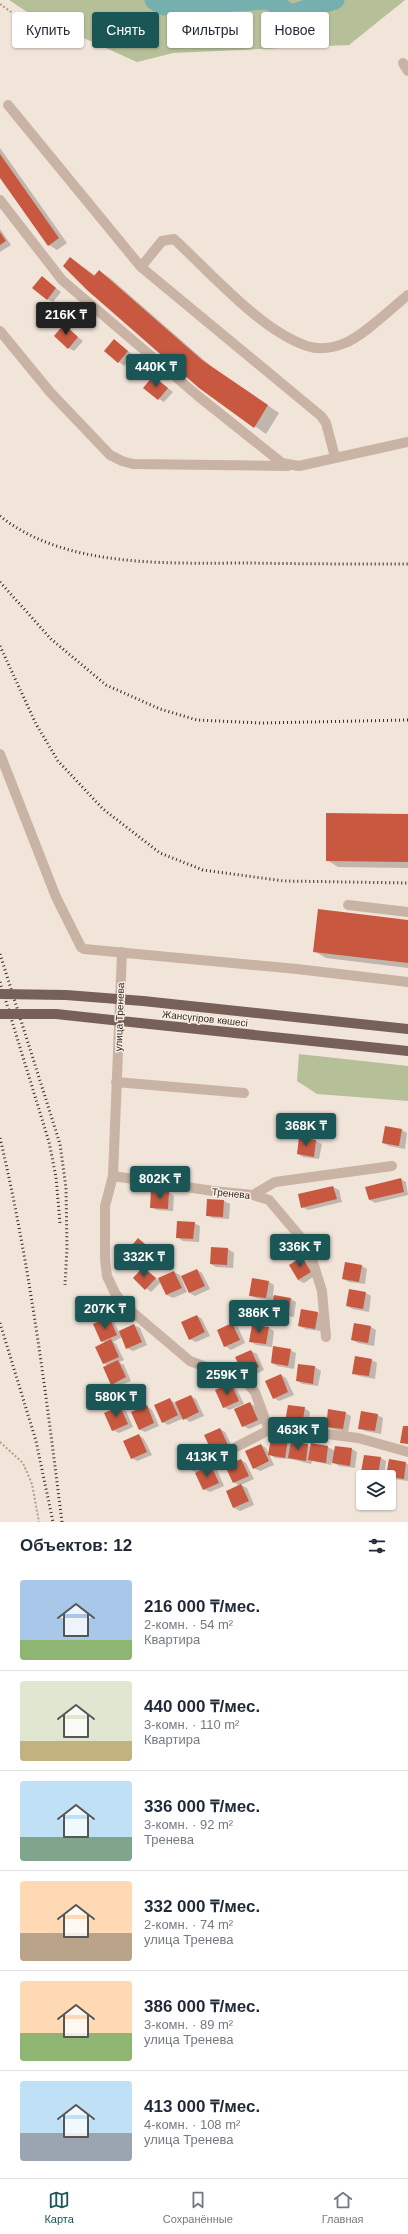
<!DOCTYPE html>
<html lang="ru">
<head>
<meta charset="utf-8">
<style>
	:root { --surface:#fff; --page:#f6f6f7; --text:#1f2937; --muted:#747a83; --line:#e0e1e3; --accent:#1b5657 }
	body { margin:0; font-family:Arial,sans-serif; background:var(--page); color:var(--text); height:100vh; display:flex; flex-direction:column; font-size:15px; white-space:nowrap }
	* { box-sizing:border-box; margin:0 }
	p { font-size:13px; color:var(--muted) }
	.icon { flex:none; width:22px; height:22px; fill:none; stroke:currentColor; stroke-width:2; stroke-linecap:round; stroke-linejoin:round }
	.map { position:relative; height:1522px; overflow:hidden }
	.sheet { display:flex; flex-direction:column; background:var(--surface); flex:1 }
	.sheet>* { flex:none }
	.top-card { position:absolute; left:12px; top:12px; width:384px; height:36px; display:flex; gap:8px }
	.buttons { position:absolute; left:356px; top:1470px; display:grid; gap:8px }
	.buttons a { display:grid; place-items:center; width:40px; height:40px; border-radius:4px; background:var(--surface); box-shadow:0 1px 3px #0004; font-size:20px }
	.price { position:absolute; translate:-50% -34px; padding:0 9px; border-radius:4px; background:var(--accent); color:#fff; font-size:13px; line-height:26px; filter:drop-shadow(0 1px 2px #0008) }
	.price::after { content:''; position:absolute; left:50%; top:24px; width:12px; height:9px; margin-left:-6px; background:inherit; clip-path:polygon(0 0,100% 0,50% 100%) }
	.price.current { background:#222; color:#fff }
	ul { padding:0; list-style:none }
	li { display:flex; align-items:center; gap:12px; height:100px; padding:0 20px }
	li+li { border-top:1px solid var(--line) }
	li span { display:grid; place-items:center; flex:none; width:112px; height:80px; border-radius:4px; color:#555 }
	li>.icon { margin-inline-start:auto }
	span .icon { width:48px; height:48px; fill:#fffc; stroke-width:1 }
	li b { font-size:17px }
	h2 { display:flex; justify-content:space-between; align-items:center; height:48px; padding:0 20px; font-size:17px }
	.tag { padding:0 14px; border-radius:4px; background:var(--surface); box-shadow:0 1px 3px #0004; font-size:14px; line-height:36px }
	.tag.current { background:var(--accent); color:#fff }
	.dock { display:flex; justify-content:space-around; align-items:center; height:56px; border-top:1px solid var(--line); background:var(--surface); font-size:11px; color:var(--muted) }
	.dock a { display:grid; justify-items:center; gap:2px }
	.dock .current { color:var(--accent) }
	.map>svg:first-child { display:block }
</style>
</head>
<body>
<div class="map">
<svg width="408" height="1522" viewBox="0 0 408 1522">
	<rect width="100%" height="100%" fill="#f1e4d9"/>
	<!-- green -->
	<path fill="#b5c099" d="M9,0H405L349,45L173,53L137,62L30,14Z
		M299,1054L408,1066V1101L317,1094L297,1081Z"/>
	<!-- shadow -->
	<path fill="#0003" d="M0,148L67,243L57,250L49,245L0,176Z
		M0,229L11,245L0,252Z
		M70,258L96,276L99,271L110,278L213,368L279,413L266,434L200,387Z
		M42,277L61,292L53,302L47,299Z
		M64,326L83,341L74,351L69,348Z
		M119,344L133,355L124,366L105,351Z
		M154,377L173,392L164,402L159,399Z
		M408,815V868L338,867L327,860Z
		M408,921V968L326,958L314,951Z
		M402,1130L407,1133L405,1149L389,1146L383,1143Z
		M300,1138L316,1141L322,1144L319,1159L303,1157L298,1154Z
		M401,1179L406,1182L408,1195L375,1203L370,1200Z
		M333,1187L339,1190L342,1202L308,1210L302,1207L299,1195Z
		M168,1192L174,1196L173,1211L157,1210L151,1207Z
		M208,1200L224,1201L230,1204L229,1219L213,1218L207,1215Z
		M194,1223L200,1226L199,1242L183,1241L177,1237Z
		M138,1239L156,1253L146,1264L129,1250Z
		M212,1248L228,1249L234,1253L233,1268L216,1267L211,1264Z
		M302,1258L308,1262L316,1275L304,1283L298,1280Z
		M362,1266L367,1269L365,1284L349,1282L343,1279Z
		M143,1268L161,1282L151,1292L134,1278Z
		M197,1270L202,1273L210,1289L195,1296L190,1293Z
		M174,1272L180,1275L187,1292L173,1298L167,1295L160,1279Z
		M269,1282L274,1285L273,1296L291,1299L296,1302L294,1317L278,1315L272,1312L274,1301L256,1298L250,1295Z
		M366,1293L371,1296L369,1312L353,1309L347,1306Z
		M317,1312L323,1316L321,1331L305,1329L299,1326Z
		M197,1316L202,1319L210,1336L196,1342L190,1339Z
		M109,1318L114,1322L119,1332L134,1325L140,1328L147,1345L133,1351L127,1348L122,1337L113,1342L116,1344L124,1360L119,1362L124,1365L131,1381L117,1387L111,1384L108,1366L104,1363L105,1343L102,1341Z
		M232,1324L238,1327L245,1343L231,1350L225,1346Z
		M371,1327L376,1330L374,1346L358,1343L352,1340Z
		M269,1328L274,1331L272,1347L256,1345L250,1341Z
		M290,1350L296,1353L294,1369L277,1366L272,1363Z
		M251,1351L257,1354L264,1370L250,1377L244,1373Z
		M372,1360L377,1363L375,1379L359,1376L353,1373Z
		M299,1365L315,1367L321,1371L318,1386L302,1384L297,1380Z
		M281,1375L286,1378L294,1395L279,1401L274,1398Z
		M231,1384L236,1388L244,1404L229,1410L224,1407Z
		M191,1396L196,1399L204,1416L190,1422L184,1418L168,1425L163,1422L169,1399L175,1403Z
		M250,1403L256,1407L263,1423L249,1429L243,1426Z
		M147,1406L152,1410L159,1426L145,1432L139,1429Z
		M120,1407L126,1411L133,1427L119,1433L113,1430Z
		M304,1408L310,1412L308,1427L292,1425L286,1421Z
		M345,1413L351,1416L348,1432L332,1429L327,1426Z
		M377,1415L383,1418L381,1434L365,1431L359,1428Z
		M220,1429L225,1432L233,1448L218,1455L213,1452Z
		M139,1435L144,1439L152,1455L137,1461L132,1458Z
		M287,1441L312,1447H328L335,1451L352,1449L357,1452L355,1468L339,1466L332,1461L331,1465L312,1461L311,1464L291,1459L275,1458L269,1454Z
		M261,1445L266,1448L274,1465L260,1471L254,1468Z
		M196,1446L201,1450L209,1467L217,1470L224,1486L210,1492L204,1489L196,1472L189,1469Z
		M381,1458L386,1461L384,1477L368,1474L362,1471Z
		M241,1460L246,1463L254,1479L241,1485L247,1488L254,1505L240,1511L234,1508L227,1492L239,1486L234,1482Z
		M390,1460L408,1464V1481L393,1479L387,1476Z"/>
	<g fill="none" stroke-linecap="round" stroke-linejoin="round">
		<!-- river -->
		<path stroke="#77afae" stroke-width="19" d="M154,0L164,6L268,0
			M269,0L291,14L335,0"/>
	</g>
	<!-- building -->
	<path fill="#c85940" d="M0,154L59,238L48,246L0,178Z
		M0,232L6,241L0,245Z
		M70,257L94,276L99,270L202,360L268,405L254,428L199,388L87,290L63,266Z
		M42,276L56,288L47,300L32,288Z
		M64,324L78,337L68,349L54,336Z
		M114,339L128,351L118,363L104,351Z
		M153,376L168,388L158,400L143,388Z
		M326,813L408,814V862L326,861Z
		M318,909L408,920V963L313,952Z
		M385,1126L402,1129L399,1146L382,1143Z
		M299,1137L316,1140L314,1157L297,1154Z
		M401,1178L404,1192L369,1200L365,1187Z
		M333,1186L337,1199L301,1208L298,1194Z
		M151,1190L169,1191L168,1209L150,1208Z
		M207,1199L224,1200L223,1217L206,1216Z
		M177,1221L195,1222L193,1239L176,1238Z
		M138,1238L151,1249L140,1261L128,1250Z
		M211,1247L228,1248L227,1265L210,1264Z
		M302,1257L311,1272L298,1280L289,1265Z
		M345,1262L362,1265L359,1282L342,1279Z
		M143,1267L156,1278L145,1290L133,1278Z
		M197,1269L205,1286L189,1293L181,1276Z
		M174,1271L182,1288L166,1295L158,1278Z
		M252,1278L269,1281L266,1298L249,1296Z
		M349,1289L366,1292L363,1309L346,1306Z
		M274,1295L291,1298L288,1315L271,1312Z
		M301,1309L318,1312L315,1329L298,1326Z
		M197,1315L205,1332L189,1340L181,1322Z
		M109,1317L117,1335L101,1342L93,1324Z
		M232,1323L240,1340L224,1347L217,1330Z
		M354,1323L371,1326L368,1343L351,1340Z
		M134,1324L142,1342L126,1349L119,1331Z
		M252,1325L269,1327L266,1344L249,1342Z
		M111,1339L119,1357L103,1364L95,1347Z
		M273,1346L291,1349L288,1366L271,1363Z
		M251,1350L259,1367L243,1374L235,1357Z
		M355,1356L372,1359L369,1376L352,1374Z
		M118,1360L126,1377L111,1385L103,1367Z
		M298,1364L315,1366L313,1384L296,1381Z
		M281,1374L288,1392L273,1399L265,1381Z
		M231,1383L239,1401L223,1408L215,1390Z
		M191,1395L199,1412L183,1420L175,1402Z
		M170,1398L178,1415L162,1423L154,1405Z
		M250,1402L258,1420L242,1427L234,1409Z
		M147,1405L154,1423L139,1430L131,1412Z
		M288,1405L305,1407L302,1425L285,1422Z
		M120,1406L128,1424L112,1431L104,1413Z
		M328,1409L346,1412L343,1429L326,1427Z
		M361,1411L378,1414L375,1431L358,1429Z
		M403,1426H408V1444L400,1443Z
		M220,1428L228,1445L212,1452L204,1435Z
		M139,1434L147,1452L131,1459L123,1441Z
		M271,1438L288,1440L285,1458L268,1455Z
		M291,1441L308,1444L306,1461L288,1458Z
		M311,1443L328,1446L326,1463L308,1460Z
		M261,1444L269,1461L253,1469L245,1451Z
		M196,1445L204,1463L188,1470L180,1452Z
		M335,1446L352,1448L350,1466L332,1463Z
		M364,1455L381,1457L378,1474L361,1472Z
		M241,1459L249,1476L233,1483L225,1466Z
		M389,1459L406,1462L404,1479L386,1476Z
		M211,1465L219,1483L203,1490L195,1473Z
		M241,1484L249,1501L233,1508L226,1491Z"/>
	<g fill="none" stroke-linecap="round" stroke-linejoin="round">
		<!-- path -->
		<path stroke="#b59d8f" stroke-width="2" stroke-dasharray="2 2" stroke-linecap="butt" d="M0,4L18,17L50,34
			M0,1442L23,1463L32,1484L39,1522"/>
		<!-- minor -->
		<path stroke="#c9b3a5" stroke-width="10" d="M403,63L408,71
			M8,105L141,267L321,416L326,423L335,457
			M0,200L62,280L198,396L282,463L299,466L408,442
			M141,267L162,241L174,239C210,272 261,331 307,346C319,350 333,348 345,343C362,337 393,307 408,295
			M0,331L50,392L110,455L122,461L133,464L288,466
			M0,754L56,897L81,947L84,949L297,969L408,982
			M348,905L408,912
			M122,952L113,1176L105,1206V1259L107,1276L115,1293L124,1305L190,1361L246,1382L255,1392L269,1430L311,1432L358,1438L408,1452
			M116,1082L244,1093
			M113,1176L213,1191L253,1195L269,1200L302,1239L311,1256L322,1291L326,1337
			M253,1195L275,1182L392,1166
			M211,1460L269,1430"/>
		<!-- major -->
		<path stroke="#776057" stroke-width="10" d="M143,1001L408,1029
			M140,1023L408,1051"/>
		<!-- rail -->
		<path stroke="#352a26" stroke-width="3" stroke-dasharray="1 3" stroke-linecap="butt" d="M0,516C66,569 170,563 251,563C303,564 356,564 408,564
			M0,582L51,639L106,685L160,709L197,720L261,723L408,720
			M0,646L36,724L58,761L103,809L160,853L203,870L284,881L408,883
			M0,954L60,1144L66,1188L67,1248L65,1285
			M0,982L49,1142L56,1177L60,1223
			M0,1138C30,1264 46,1394 62,1522
			M0,1323L36,1441L53,1522"/>
		<!-- major-bridge -->
		<path stroke="#776057" stroke-width="10" d="M0,994L66,995L143,1001
			M0,1014H56L140,1023"/>
	</g>
	<g text-anchor="middle" stroke-width="3" stroke-linejoin="round" paint-order="stroke">
		<!-- street labels -->
		<g font-size="10" fill="#352a26" stroke="#f9efe5">
			<text transform="translate(119 1017) rotate(-88)" y="4">улица Тренева</text>
			<text transform="translate(205 1018) rotate(6)" y="4">Жансүгіров көшесі</text>
			<text transform="translate(231 1193) rotate(6)" y="4">Тренева</text>
		</g>
	</g>
</svg>
<div class="buttons">
<a><svg class="icon" aria-label="layers" viewBox="0 0 24 24"><path d="M12 4l9 5-9 5-9-5zM3 14l9 5 9-5"/></svg></a>
</div>
<b class="price current" style="left:66px;top:336px">216K ₸</b>
<b class="price" style="left:156px;top:388px">440K ₸</b>
<b class="price" style="left:306px;top:1147px">368K ₸</b>
<b class="price" style="left:160px;top:1200px">802K ₸</b>
<b class="price" style="left:300px;top:1268px">336K ₸</b>
<b class="price" style="left:144px;top:1278px">332K ₸</b>
<b class="price" style="left:105px;top:1330px">207K ₸</b>
<b class="price" style="left:259px;top:1334px">386K ₸</b>
<b class="price" style="left:227px;top:1396px">259K ₸</b>
<b class="price" style="left:116px;top:1418px">580K ₸</b>
<b class="price" style="left:298px;top:1451px">463K ₸</b>
<b class="price" style="left:207px;top:1478px">413K ₸</b>
<div class="top-card">
<a class="tag">Купить</a>
<a class="tag current">Снять</a>
<a class="tag">Фильтры</a>
<a class="tag">Новое</a>
</div>
</div>
<section class="sheet">
<h2>Объектов: 12<svg class="icon" aria-label="filters" viewBox="0 0 24 24"><path d="M4 7h16M4 17h16"/><circle cx="9" cy="7" r="2"/><circle cx="15" cy="17" r="2"/></svg></h2>
<ul>
<li><span style="background:linear-gradient(#a9c7e8 75%,#8fb573 0)"><svg class="icon" aria-label="home" viewBox="0 0 24 24"><path d="M3 11l9-7 9 7M6 9v11h12V9"/></svg></span><div><b>216 000 ₸/мес.</b><p>2-комн. · 54 m²</p><p>Квартира</p></div></li>
<li><span style="background:linear-gradient(#dfe7d0 75%,#c2b280 0)"><svg class="icon" aria-label="home" viewBox="0 0 24 24"><path d="M3 11l9-7 9 7M6 9v11h12V9"/></svg></span><div><b>440 000 ₸/мес.</b><p>3-комн. · 110 m²</p><p>Квартира</p></div></li>
<li><span style="background:linear-gradient(#bfe0f5 70%,#7fa58c 0)"><svg class="icon" aria-label="home" viewBox="0 0 24 24"><path d="M3 11l9-7 9 7M6 9v11h12V9"/></svg></span><div><b>336 000 ₸/мес.</b><p>3-комн. · 92 m²</p><p>Тренева</p></div></li>
<li><span style="background:linear-gradient(#ffd9b3 65%,#b9a48a 0)"><svg class="icon" aria-label="home" viewBox="0 0 24 24"><path d="M3 11l9-7 9 7M6 9v11h12V9"/></svg></span><div><b>332 000 ₸/мес.</b><p>2-комн. · 74 m²</p><p>улица Тренева</p></div></li>
<li><span style="background:linear-gradient(#ffd9b3 65%,#8fb573 0)"><svg class="icon" aria-label="home" viewBox="0 0 24 24"><path d="M3 11l9-7 9 7M6 9v11h12V9"/></svg></span><div><b>386 000 ₸/мес.</b><p>3-комн. · 89 m²</p><p>улица Тренева</p></div></li>
<li><span style="background:linear-gradient(#bfe0f5 65%,#9aa5b1 0)"><svg class="icon" aria-label="home" viewBox="0 0 24 24"><path d="M3 11l9-7 9 7M6 9v11h12V9"/></svg></span><div><b>413 000 ₸/мес.</b><p>4-комн. · 108 m²</p><p>улица Тренева</p></div></li>
</ul>
</section>
<nav class="dock">
<a class="current"><svg class="icon" aria-label="map" viewBox="0 0 24 24"><path d="M3 6l6-2 6 2 6-2v14l-6 2-6-2-6 2zM9 4v14M15 6v14"/></svg>Карта</a>
<a><svg class="icon" aria-label="saved" viewBox="0 0 24 24"><path d="M7 4h10v16l-5-4-5 4z"/></svg>Сохранённые</a>
<a><svg class="icon" aria-label="home" viewBox="0 0 24 24"><path d="M3 11l9-7 9 7M6 9v11h12V9"/></svg>Главная</a>
</nav>
</body>
</html>
